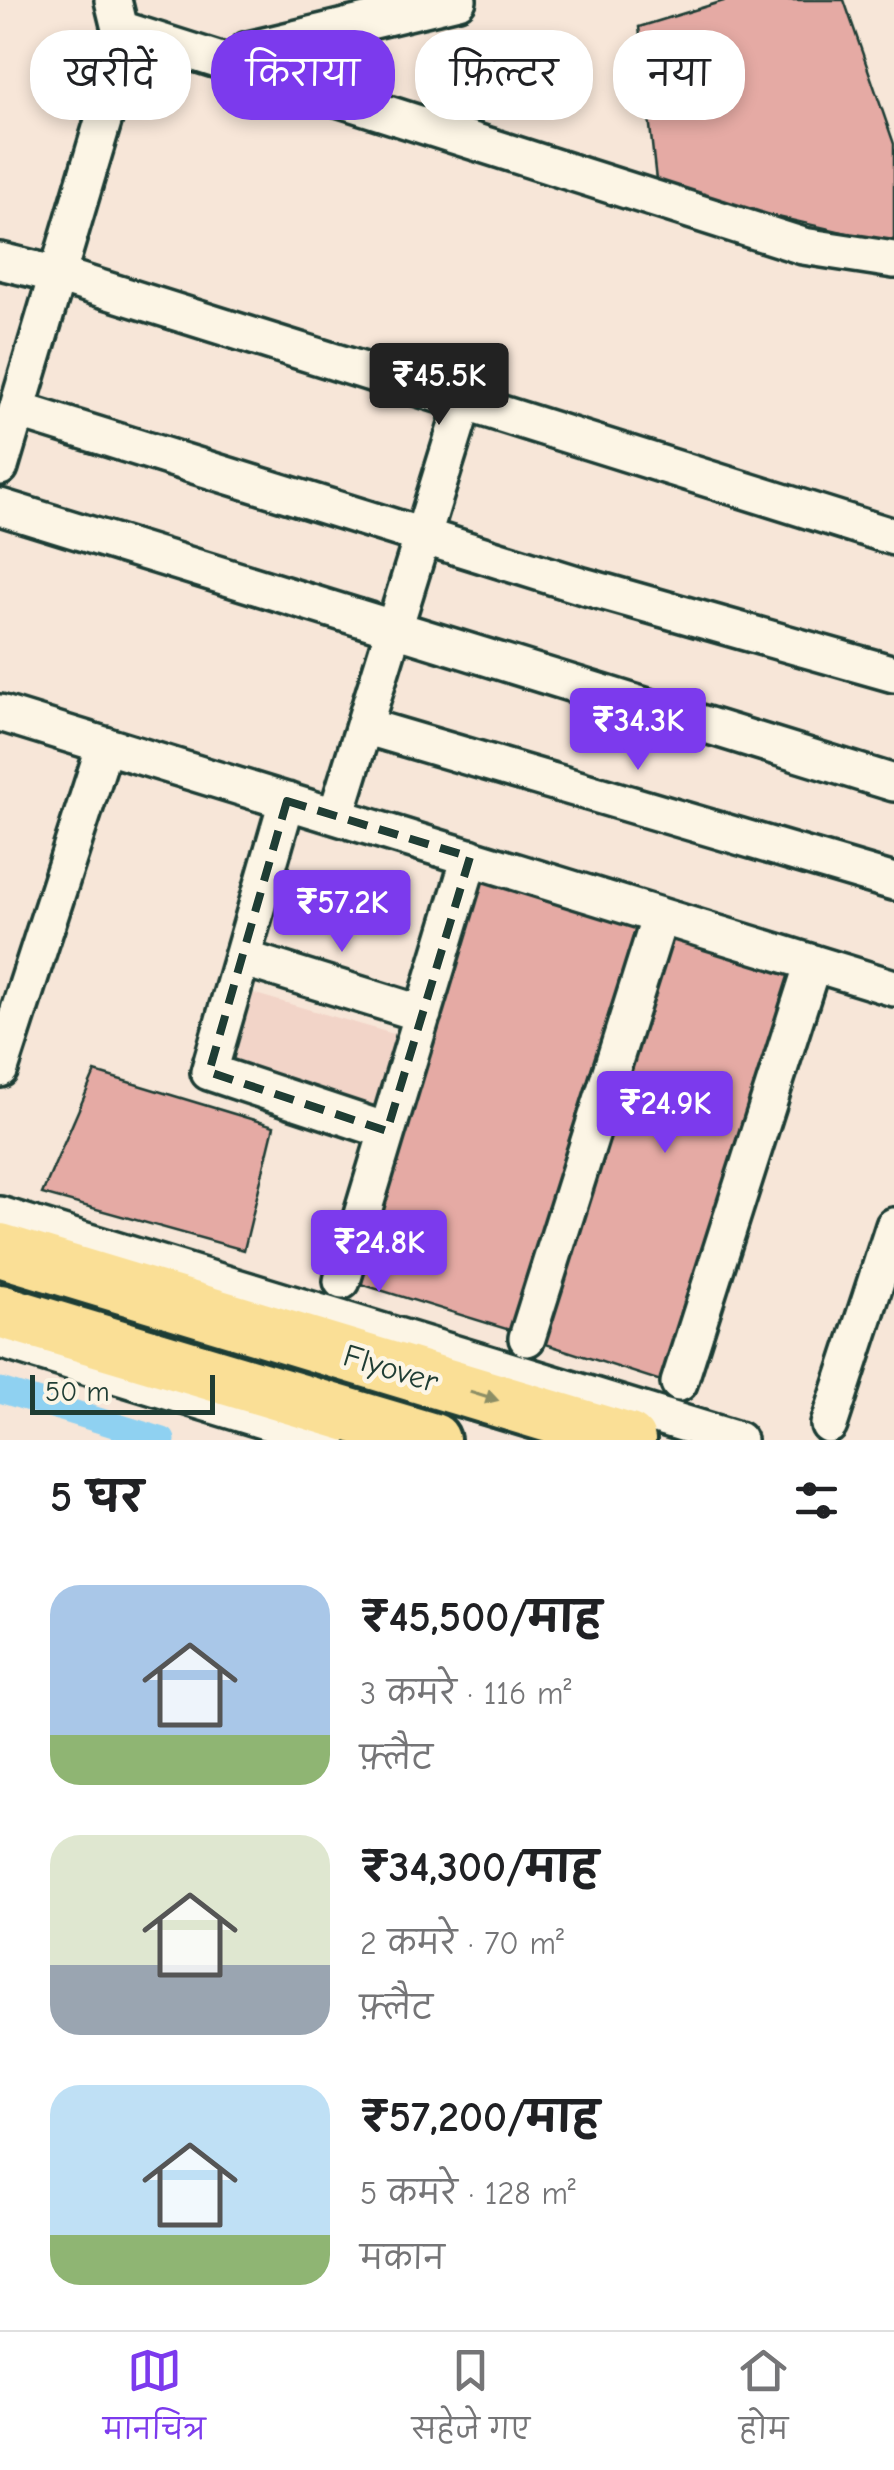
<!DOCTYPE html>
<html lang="hi">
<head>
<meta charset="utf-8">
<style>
	:root { --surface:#fff; --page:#f2f2f2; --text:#202124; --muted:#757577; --line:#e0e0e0; --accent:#7c3aed }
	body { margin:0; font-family:"Comic Neue","Playpen Sans Deva",sans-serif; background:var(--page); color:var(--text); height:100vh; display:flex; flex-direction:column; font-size:38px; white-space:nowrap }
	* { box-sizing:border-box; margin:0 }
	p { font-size:32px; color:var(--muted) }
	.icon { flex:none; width:55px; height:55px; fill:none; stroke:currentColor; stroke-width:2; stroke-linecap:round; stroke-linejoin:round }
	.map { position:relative; height:1440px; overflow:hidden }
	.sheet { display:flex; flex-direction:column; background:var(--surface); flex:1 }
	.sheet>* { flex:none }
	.guide { position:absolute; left:30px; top:30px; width:835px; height:90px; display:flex; gap:20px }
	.scale { position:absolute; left:30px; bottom:25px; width:185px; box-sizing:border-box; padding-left:10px; border:5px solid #1f3d34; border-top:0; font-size:28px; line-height:35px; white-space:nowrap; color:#1f3d34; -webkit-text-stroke:8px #fcf5e5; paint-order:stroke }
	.price { position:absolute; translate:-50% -85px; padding:0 22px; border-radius:10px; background:var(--accent); color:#fff; font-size:32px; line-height:65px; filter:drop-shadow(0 2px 5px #0008) }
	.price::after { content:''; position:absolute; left:50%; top:60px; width:30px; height:22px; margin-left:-15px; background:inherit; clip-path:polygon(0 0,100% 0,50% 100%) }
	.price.on { background:#222; color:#fff }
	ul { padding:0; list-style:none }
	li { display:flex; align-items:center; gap:30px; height:250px; padding:0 50px }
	li span { display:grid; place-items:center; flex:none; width:280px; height:200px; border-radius:30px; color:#555 }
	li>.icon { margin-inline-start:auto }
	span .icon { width:120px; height:120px; fill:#fffc; stroke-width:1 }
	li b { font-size:42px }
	h2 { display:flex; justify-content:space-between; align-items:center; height:120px; padding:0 50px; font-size:42px }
	.chip { padding:0 35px; border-radius:40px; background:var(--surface); box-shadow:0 5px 15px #0003; font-size:35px; line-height:90px }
	.chip.on { background:var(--accent); color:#fff }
	.tab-bar { display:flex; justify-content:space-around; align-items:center; height:140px; border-top:2px solid var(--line); background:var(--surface); font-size:28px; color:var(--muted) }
	.tab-bar a { display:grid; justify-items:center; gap:5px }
	.tab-bar .on { color:var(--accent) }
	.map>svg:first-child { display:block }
</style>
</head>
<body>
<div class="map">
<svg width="894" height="1440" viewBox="0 0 894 1440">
	<rect width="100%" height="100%" fill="#f7e6d8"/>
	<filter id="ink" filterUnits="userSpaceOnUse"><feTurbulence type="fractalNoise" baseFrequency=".01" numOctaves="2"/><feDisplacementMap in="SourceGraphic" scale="20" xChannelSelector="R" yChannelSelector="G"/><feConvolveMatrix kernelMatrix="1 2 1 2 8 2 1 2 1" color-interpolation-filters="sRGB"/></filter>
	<g filter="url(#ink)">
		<!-- built -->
		<path fill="#f2d4c8" d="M245,991L397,1035L384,1120L220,1065Z"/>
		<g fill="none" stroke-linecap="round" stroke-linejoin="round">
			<!-- canal -->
			<path stroke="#8fd1f1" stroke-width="25" d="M0,1390L163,1440"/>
		</g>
		<!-- building -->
		<path fill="#e5aaa4" stroke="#1f3d34" stroke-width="2.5" d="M727,0H844L894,144V244L657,189L639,27Z
			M468,866L643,924L516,1332L354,1282Z
			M665,929L802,971L667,1383L527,1338Z
			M95,1072L274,1126L244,1250L42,1194Z"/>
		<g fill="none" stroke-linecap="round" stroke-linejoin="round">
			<defs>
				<path id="minor" d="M120,29L803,246L894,260
					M242,67L248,50L458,0
					M0,261L58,275L894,537
					M17,410L583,586L894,674
					M0,467L121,61L120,29L113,0
					M0,507L894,783
					M0,713L894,988
					M364,726L894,882
					M287,801L209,1072L387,1131
					M336,816L464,402
					M242,958L423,1014
					M0,1069L105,745
					M0,1215L738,1440
					M342,1281L470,857
					M527,1338L660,916
					M0,1340L328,1440
					M679,1383L813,963
					M829,1425L894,1226"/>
				<path id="highway" d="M0,1250L629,1440
					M0,1311L433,1440"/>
			</defs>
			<!-- minor casing -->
			<use href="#minor" stroke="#1f3d34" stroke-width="42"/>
			<!-- highway casing -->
			<use href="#highway" stroke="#1f3d34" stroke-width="60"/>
			<!-- minor -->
			<use href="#minor" stroke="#fcf5e5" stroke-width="35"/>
			<!-- highway -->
			<use href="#highway" stroke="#fadf96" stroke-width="52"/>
		</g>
		<!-- one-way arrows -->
		<defs><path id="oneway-solid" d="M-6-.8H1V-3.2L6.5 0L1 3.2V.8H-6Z" transform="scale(2.5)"/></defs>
		<use fill="#8c8e65" href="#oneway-solid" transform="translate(484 1396) rotate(17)"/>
	</g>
	<!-- marked area -->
	<path fill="none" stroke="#1f3d34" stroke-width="8" stroke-dasharray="20 12" stroke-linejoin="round" d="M287,801L470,857L387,1131L209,1072Z"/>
	<g text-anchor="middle" stroke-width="9" stroke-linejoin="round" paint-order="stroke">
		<!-- street labels -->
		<g font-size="32" fill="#1f3d34" stroke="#fcf5e5">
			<text transform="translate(391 1368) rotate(17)" y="11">Flyover</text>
		</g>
	</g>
</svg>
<div class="scale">50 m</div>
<b class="price on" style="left:439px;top:428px">₹45.5K</b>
<b class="price" style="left:638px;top:773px">₹34.3K</b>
<b class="price" style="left:342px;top:955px">₹57.2K</b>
<b class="price" style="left:665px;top:1156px">₹24.9K</b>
<b class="price" style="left:379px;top:1295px">₹24.8K</b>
<div class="guide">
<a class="chip">खरीदें</a>
<a class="chip on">किराया</a>
<a class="chip">फ़िल्टर</a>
<a class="chip">नया</a>
</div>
</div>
<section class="sheet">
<h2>5 घर<svg class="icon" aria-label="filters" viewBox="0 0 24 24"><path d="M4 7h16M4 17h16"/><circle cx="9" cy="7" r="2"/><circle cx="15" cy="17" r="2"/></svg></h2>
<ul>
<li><span style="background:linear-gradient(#a9c7e8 75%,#8fb573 0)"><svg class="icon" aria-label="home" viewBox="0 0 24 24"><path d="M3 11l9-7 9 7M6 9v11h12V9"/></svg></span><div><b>₹45,500/माह</b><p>3 कमरे · 116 m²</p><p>फ़्लैट</p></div></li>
<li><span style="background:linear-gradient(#dfe7d0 65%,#9aa5b1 0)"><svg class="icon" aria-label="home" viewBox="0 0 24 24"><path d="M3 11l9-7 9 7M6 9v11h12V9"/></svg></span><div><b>₹34,300/माह</b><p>2 कमरे · 70 m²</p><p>फ़्लैट</p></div></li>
<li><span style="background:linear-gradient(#bfe0f5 75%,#8fb573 0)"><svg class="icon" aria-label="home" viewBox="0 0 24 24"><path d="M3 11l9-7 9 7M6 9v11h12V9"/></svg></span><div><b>₹57,200/माह</b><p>5 कमरे · 128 m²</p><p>मकान</p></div></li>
</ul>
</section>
<nav class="tab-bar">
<a class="on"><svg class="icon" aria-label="map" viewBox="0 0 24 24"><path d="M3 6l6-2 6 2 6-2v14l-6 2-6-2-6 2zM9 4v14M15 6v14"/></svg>मानचित्र</a>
<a><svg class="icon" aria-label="saved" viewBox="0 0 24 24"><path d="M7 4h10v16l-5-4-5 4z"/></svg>सहेजे गए</a>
<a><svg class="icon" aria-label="home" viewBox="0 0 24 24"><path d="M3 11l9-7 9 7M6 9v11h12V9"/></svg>होम</a>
</nav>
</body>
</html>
